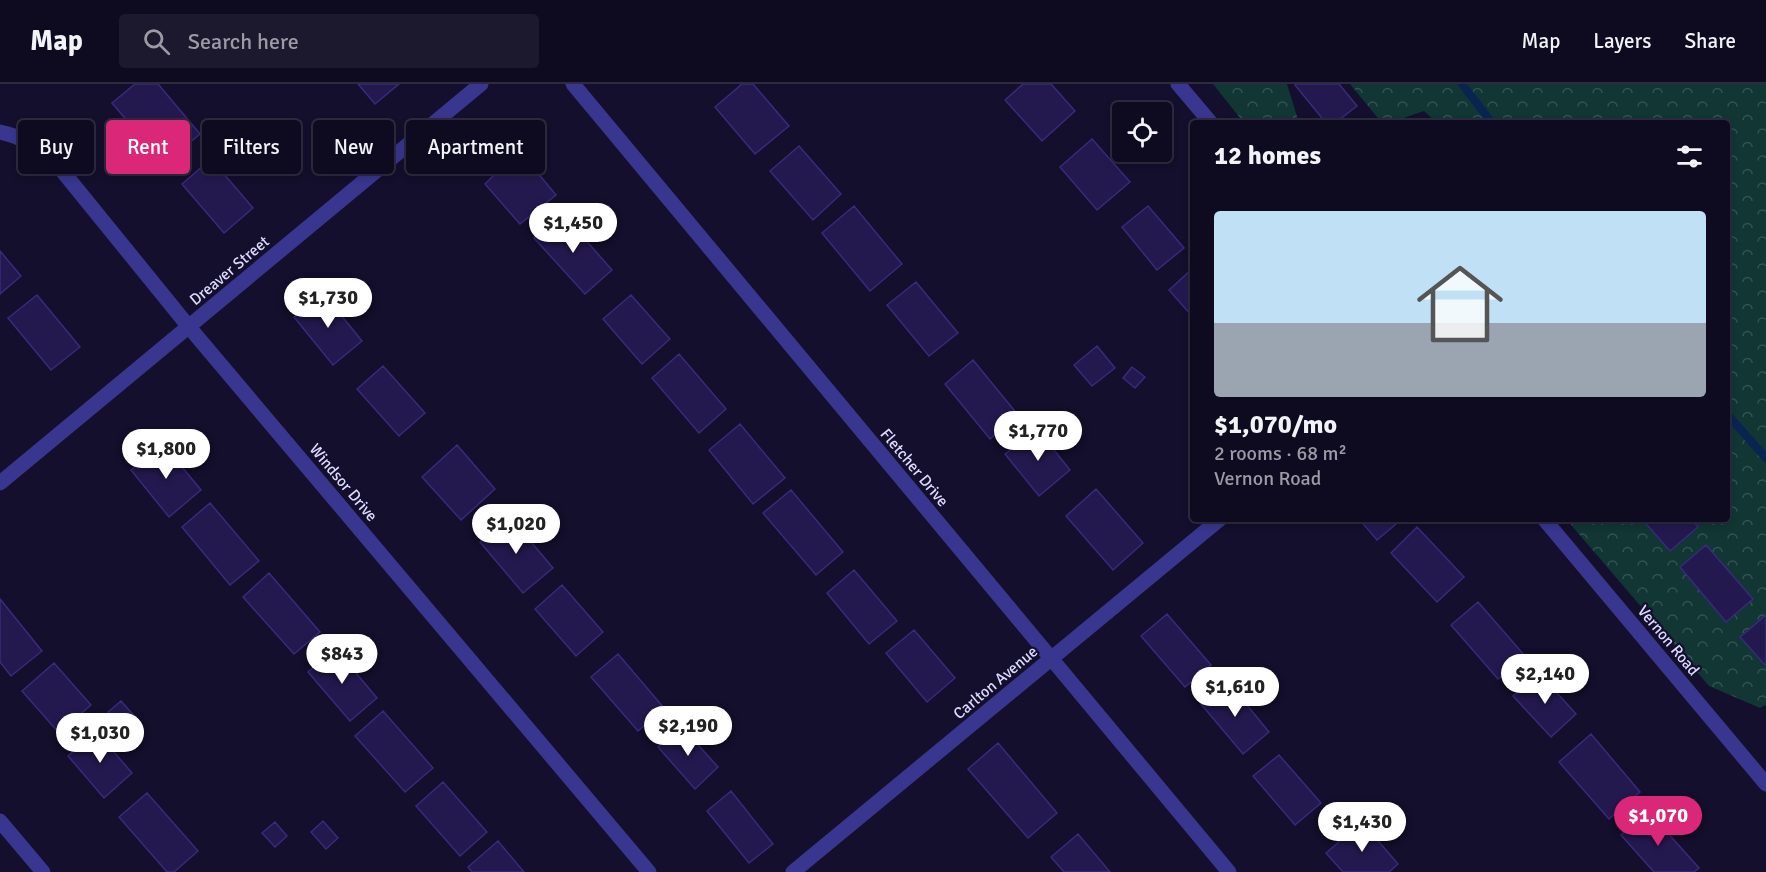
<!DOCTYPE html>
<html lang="en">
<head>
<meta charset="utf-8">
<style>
	:root { --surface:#0e0b21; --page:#1c192e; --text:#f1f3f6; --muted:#9b9ba5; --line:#2e2b3f; --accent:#db2777 }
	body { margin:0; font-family:Signika,sans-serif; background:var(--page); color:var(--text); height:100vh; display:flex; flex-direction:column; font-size:22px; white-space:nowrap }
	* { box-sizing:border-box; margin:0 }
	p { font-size:20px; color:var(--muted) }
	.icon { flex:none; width:33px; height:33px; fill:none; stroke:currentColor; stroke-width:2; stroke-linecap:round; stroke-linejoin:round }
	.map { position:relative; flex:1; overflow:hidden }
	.drawer { position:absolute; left:1190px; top:36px; width:540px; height:402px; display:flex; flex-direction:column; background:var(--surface); border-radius:6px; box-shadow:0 3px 9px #0003,0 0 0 2px var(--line) }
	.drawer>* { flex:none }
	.hud { position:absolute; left:18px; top:36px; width:570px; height:54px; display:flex; gap:12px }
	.controls { position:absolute; left:1112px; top:18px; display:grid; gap:12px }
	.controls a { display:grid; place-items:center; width:60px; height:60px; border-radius:6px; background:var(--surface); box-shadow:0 3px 9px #0003,0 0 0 2px var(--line); font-size:30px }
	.price { position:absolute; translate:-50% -51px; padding:0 14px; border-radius:21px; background:#fff; color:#222; font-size:20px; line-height:39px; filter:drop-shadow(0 2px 3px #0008) }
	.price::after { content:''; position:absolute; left:50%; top:36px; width:18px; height:14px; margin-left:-9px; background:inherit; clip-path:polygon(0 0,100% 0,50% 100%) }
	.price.on { background:var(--accent); color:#fff }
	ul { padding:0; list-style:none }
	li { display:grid; align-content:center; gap:12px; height:318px; padding:0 24px }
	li+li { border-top:2px solid var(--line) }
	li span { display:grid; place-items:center; height:186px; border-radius:6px; color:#555 }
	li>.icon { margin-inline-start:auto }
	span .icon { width:108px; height:108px; fill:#fffc; stroke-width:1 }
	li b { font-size:26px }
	h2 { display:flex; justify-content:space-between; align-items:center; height:72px; padding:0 24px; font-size:26px }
	.pill { padding:0 21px; border-radius:6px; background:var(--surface); box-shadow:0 3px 9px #0003,0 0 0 2px var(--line); font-size:21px; line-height:54px }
	.pill.on { background:var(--accent); color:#fff }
	header { display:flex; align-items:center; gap:36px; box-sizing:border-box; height:84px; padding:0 30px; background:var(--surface); border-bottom:2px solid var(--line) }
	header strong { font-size:28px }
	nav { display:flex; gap:33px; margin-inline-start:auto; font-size:21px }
	.search { width:420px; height:54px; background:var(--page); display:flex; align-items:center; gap:15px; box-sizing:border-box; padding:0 21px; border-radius:6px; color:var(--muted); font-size:22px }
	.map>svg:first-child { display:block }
</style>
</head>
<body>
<header>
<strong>Map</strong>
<div class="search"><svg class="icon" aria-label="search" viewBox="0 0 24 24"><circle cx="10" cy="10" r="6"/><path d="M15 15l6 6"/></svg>Search here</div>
<nav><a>Map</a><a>Layers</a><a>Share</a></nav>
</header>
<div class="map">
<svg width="1766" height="788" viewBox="0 0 1766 788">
	<defs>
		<pattern id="forest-crowns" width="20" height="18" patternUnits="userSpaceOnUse" patternTransform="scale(1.5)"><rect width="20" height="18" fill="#113634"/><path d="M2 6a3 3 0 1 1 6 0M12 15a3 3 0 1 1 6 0" fill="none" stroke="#335252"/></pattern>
	</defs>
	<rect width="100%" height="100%" fill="#130f2c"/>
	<!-- forest -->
	<path fill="url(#forest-crowns)" d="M1213,0H1287L1299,39H1244Z
		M1350,0H1766V621L1760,624L1709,602L1566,435H1726V39H1437L1424,27L1389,39H1382Z"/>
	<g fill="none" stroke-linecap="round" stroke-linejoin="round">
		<!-- stream -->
		<path stroke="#092451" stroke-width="8" d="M1462,0L1492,39
			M1726,329L1766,374"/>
	</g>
	<!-- building -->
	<path fill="#23194e" stroke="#392a7c" stroke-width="1.5" d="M135,0H158L200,50L164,80L112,19Z
		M358,0H399L375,20Z
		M742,0H753L789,42L755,70L715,23Z
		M1023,0H1051L1075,27L1042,57L1005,16Z
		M1296,0H1339L1357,22L1335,39H1326L1295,1Z
		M516,48L532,69L526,75L556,111L520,140L485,100L496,89L484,75Z
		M1092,55L1130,98L1097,126L1060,83Z
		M799,62L841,110L813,136L770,87Z
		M211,75L253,124L224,149L182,100Z
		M854,122L902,180L870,207L822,149Z
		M1148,122L1184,164L1157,186L1122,143Z
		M562,129L612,186L585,210L534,154Z
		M0,167L21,192L0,210Z
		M1192,185V232L1169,206Z
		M916,198L958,249L929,272L887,221Z
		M323,209L362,257L333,281L294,233Z
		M37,211L80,263L51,286L8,234Z
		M631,211L670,255L642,280L603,235Z
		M1097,262L1115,284L1092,302L1074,281Z
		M679,270L726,325L699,349L652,294Z
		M973,276L1018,331L990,355L945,300Z
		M383,282L425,329L399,352L357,305Z
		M1132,283L1145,293L1135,304L1123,294Z
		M740,340L785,394L753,420L709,366Z
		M1037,345L1070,386L1039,412L1005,370Z
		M163,360L201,406L169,433L131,386Z
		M457,361L495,405L461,436L422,393Z
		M1096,405L1143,459L1113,486L1066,432Z
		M791,406L843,468L816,491L763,429Z
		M210,419L259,477L230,501L182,443Z
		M510,433L553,484L523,509L480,458Z
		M1359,435H1402L1377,456Z
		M1642,435H1691L1698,443L1670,467Z
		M1417,443L1464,493L1437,518L1391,469Z
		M1706,461L1753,515L1726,538L1680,483Z
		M854,486L897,537L869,560L827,509Z
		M269,489L320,548L294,570L243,513Z
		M562,501L603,548L576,572L535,525Z
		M0,515L42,567L11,592L0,578Z
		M1478,518L1525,572L1498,595L1451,541Z
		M1167,530L1211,581L1185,603L1141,552Z
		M1766,531V582L1740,553Z
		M914,546L955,594L927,618L886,569Z
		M335,564L377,614L350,637L308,588Z
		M618,570L664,624L638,647L591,593Z
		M54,579L91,621L59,649L22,607Z
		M1539,589L1576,630L1551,653L1513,612Z
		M1228,598L1269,648L1243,670L1201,620Z
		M121,617L137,635L124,646L108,628Z
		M383,627L433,684L405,708L355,652Z
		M681,642L718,683L695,705L658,663Z
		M96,647L132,689L104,714L68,672Z
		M1591,650L1640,708L1609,735L1559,678Z
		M998,659L1057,729L1028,754L968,685Z
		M1279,671L1321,719L1295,741L1253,692Z
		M443,698L487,748L460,772L416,722Z
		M731,707L773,760L749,779L707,727Z
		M147,709L198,767L174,788H167L119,733Z
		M1648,727L1699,784L1694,788H1654L1621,751Z
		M323,737L338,754L326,765L311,748Z
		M275,738L287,752L275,763L262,749Z
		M1362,738L1398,780L1389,788H1343L1326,769Z
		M1078,750L1110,788H1064L1051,773Z
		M498,757L524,788H472L468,783Z"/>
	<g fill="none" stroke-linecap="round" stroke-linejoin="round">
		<!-- street -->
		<path stroke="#38368e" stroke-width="15" d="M573,0L1229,788
			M1178,0L1211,39
			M0,48C20,52 35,61 51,73L189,243L649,788
			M0,399L481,0
			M1544,435L1766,700
			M0,737L43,788
			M793,788L1220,435"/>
	</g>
	<g text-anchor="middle" stroke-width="4.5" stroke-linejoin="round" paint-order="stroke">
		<!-- street labels -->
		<g font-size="16" fill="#dddaff" stroke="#130f2c">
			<text transform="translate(229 186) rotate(-40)" y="6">Dreaver Street</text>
			<text transform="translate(915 383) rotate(50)" y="6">Fletcher Drive</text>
			<text transform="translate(344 398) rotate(50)" y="6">Windsor Drive</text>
			<text transform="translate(1669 556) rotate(50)" y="6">Vernon Road</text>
			<text transform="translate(995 598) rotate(-40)" y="6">Carlton Avenue</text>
		</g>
	</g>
</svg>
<div class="controls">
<a><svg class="icon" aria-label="locate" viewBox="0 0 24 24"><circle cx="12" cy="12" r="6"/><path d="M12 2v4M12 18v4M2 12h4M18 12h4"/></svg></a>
</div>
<b class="price" style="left:573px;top:170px">$1,450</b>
<b class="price" style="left:328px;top:245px">$1,730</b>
<b class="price" style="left:1038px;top:378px">$1,770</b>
<b class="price" style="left:166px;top:396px">$1,800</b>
<b class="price" style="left:516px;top:471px">$1,020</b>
<b class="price" style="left:342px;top:601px">$843</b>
<b class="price" style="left:1545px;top:621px">$2,140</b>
<b class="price" style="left:1235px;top:634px">$1,610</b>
<b class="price" style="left:688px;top:673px">$2,190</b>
<b class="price" style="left:100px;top:680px">$1,030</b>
<b class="price on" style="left:1658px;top:763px">$1,070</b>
<b class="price" style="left:1362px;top:769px">$1,430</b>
<div class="hud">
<a class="pill">Buy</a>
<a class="pill on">Rent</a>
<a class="pill">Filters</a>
<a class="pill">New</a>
<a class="pill">Apartment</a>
</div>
<section class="drawer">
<h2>12 homes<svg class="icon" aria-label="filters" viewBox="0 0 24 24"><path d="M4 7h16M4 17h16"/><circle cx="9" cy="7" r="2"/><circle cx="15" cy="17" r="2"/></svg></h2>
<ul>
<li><span style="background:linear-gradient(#bfe0f5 60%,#9aa5b1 0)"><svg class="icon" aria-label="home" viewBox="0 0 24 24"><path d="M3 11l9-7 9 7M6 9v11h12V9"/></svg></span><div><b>$1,070/mo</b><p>2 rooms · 68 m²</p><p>Vernon Road</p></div></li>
</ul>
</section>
</div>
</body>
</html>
